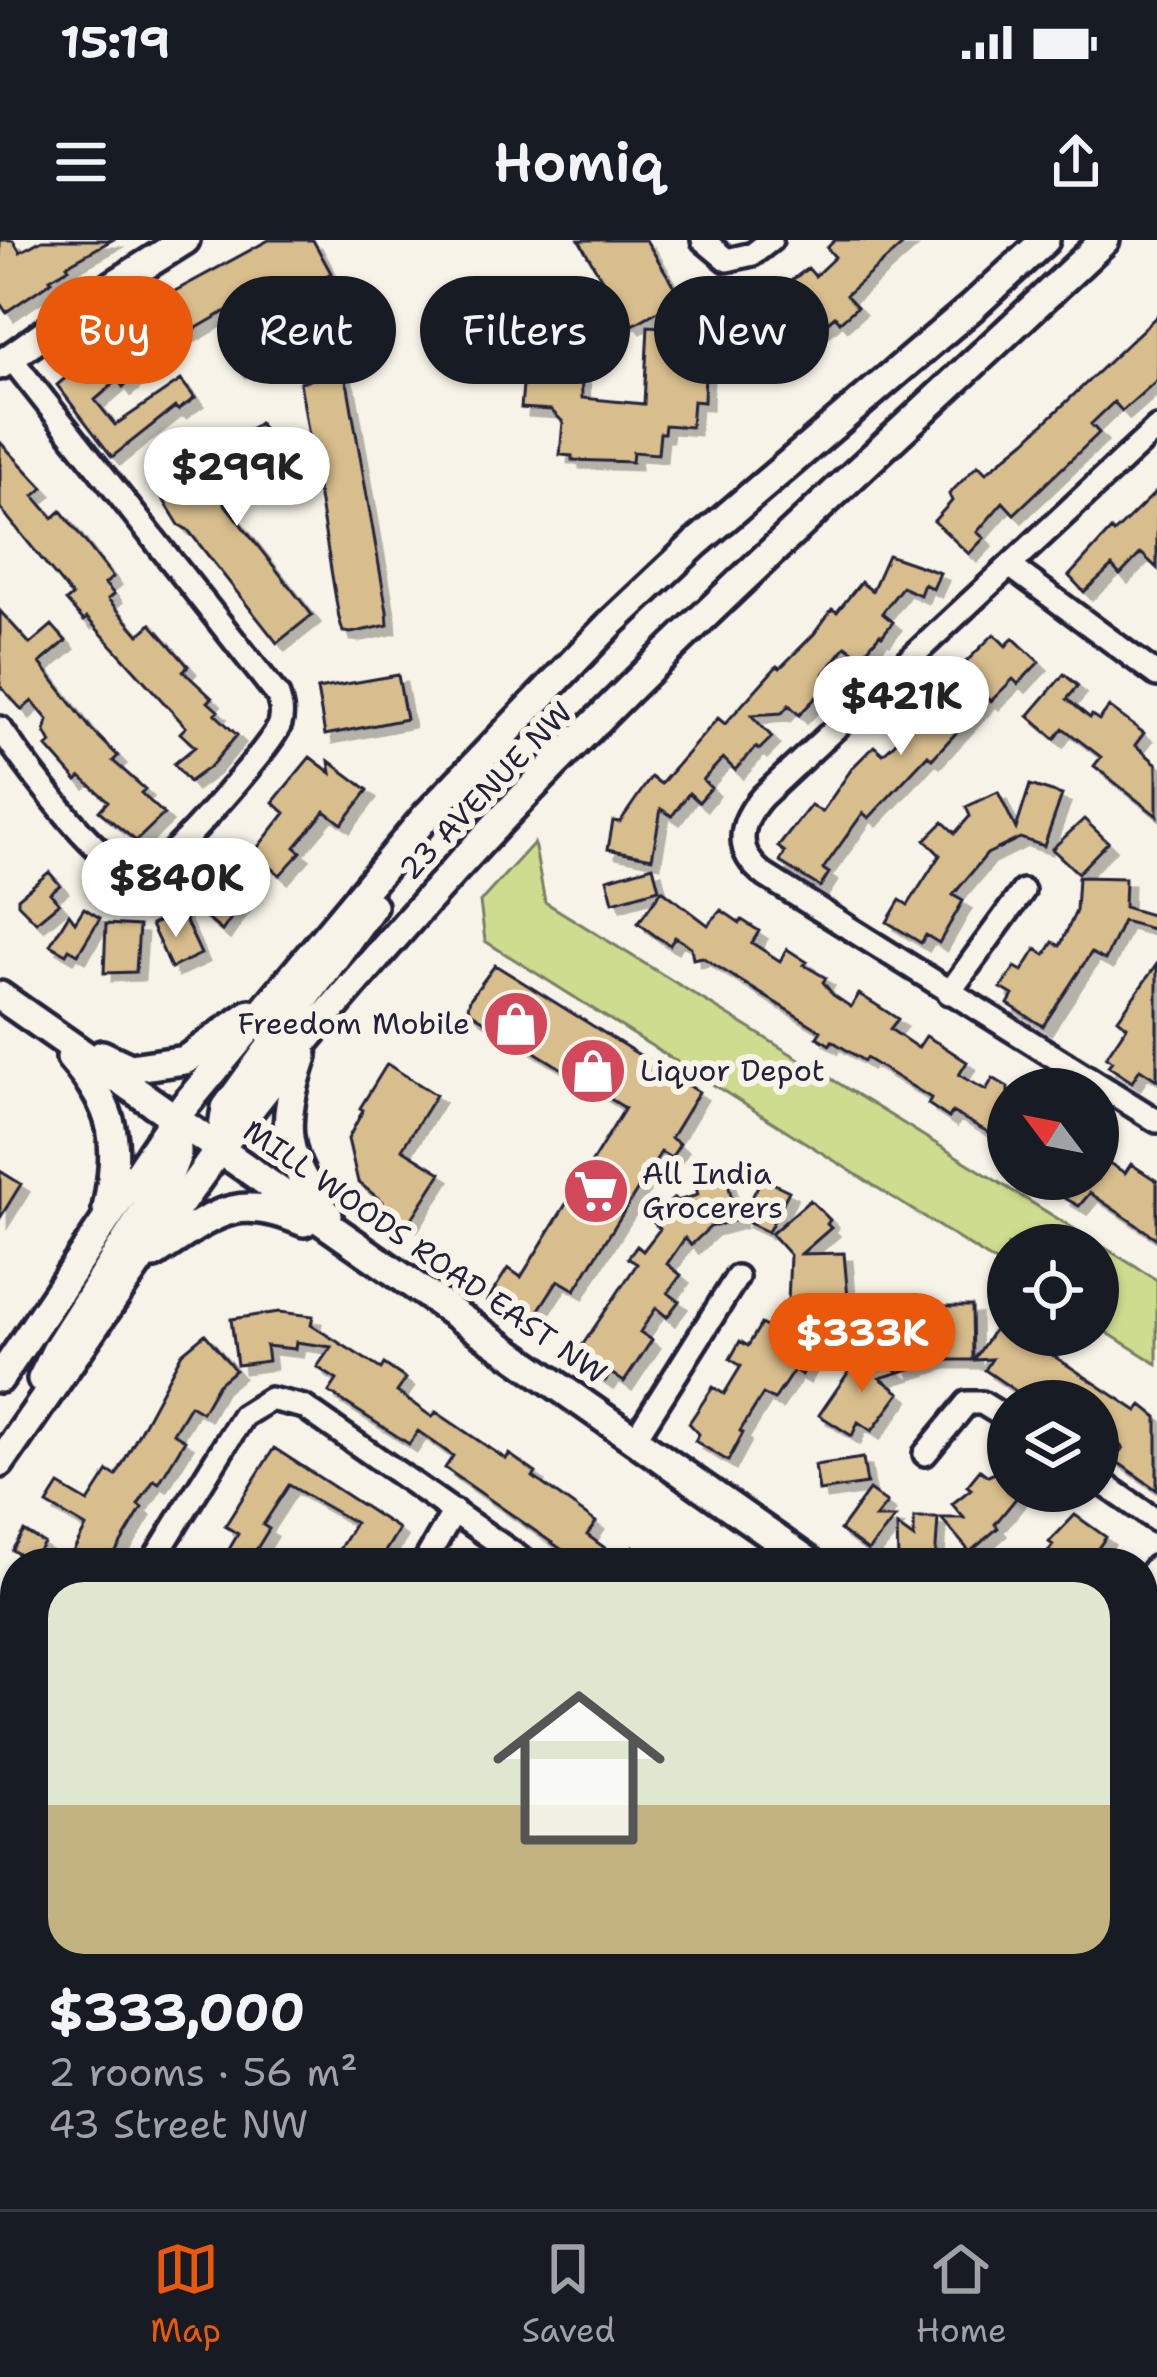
<!DOCTYPE html>
<html lang="en">
<head>
<meta charset="utf-8">
<style>
	:root { --surface:#171b24; --page:#20242c; --text:#f1f3f6; --muted:#9ea1a6; --line:#363941; --accent:#ea580c }
	body { margin:0; font-family:"Shantell Sans",sans-serif; background:var(--page); color:var(--text); height:100vh; display:flex; flex-direction:column; font-size:45px; white-space:nowrap }
	* { box-sizing:border-box; margin:0 }
	p { font-size:39px; color:var(--muted) }
	.icon { flex:none; width:66px; height:66px; fill:none; stroke:currentColor; stroke-width:2; stroke-linecap:round; stroke-linejoin:round }
	.map { position:relative; flex:1; overflow:hidden }
	.drawer { position:absolute; left:0px; top:1308px; width:1158px; height:663px; display:flex; flex-direction:column; background:var(--surface); border-radius:48px 48px 0 0; box-shadow:0 3px 9px #0004 }
	.drawer>* { flex:none }
	.guide { position:absolute; left:36px; top:36px; width:1086px; height:108px; display:flex; gap:24px }
	.needle { width:78px; rotate:302deg }
	.fabs { position:absolute; left:987px; top:828px; display:grid; gap:24px }
	.fabs a { display:grid; place-items:center; width:132px; height:132px; border-radius:50%; background:var(--surface); box-shadow:0 3px 9px #0004; font-size:60px }
	.price { position:absolute; translate:-50% -102px; padding:0 27px; border-radius:42px; background:#fff; color:#222; font-size:39px; line-height:78px; filter:drop-shadow(0 3px 6px #0008) }
	.price::after { content:''; position:absolute; left:50%; top:72px; width:36px; height:27px; margin-left:-18px; background:inherit; clip-path:polygon(0 0,100% 0,50% 100%) }
	.price.active { background:var(--accent); color:#fff }
	ul { padding:0; list-style:none }
	li { display:grid; align-content:center; gap:24px; height:636px; padding:0 48px }
	li+li { border-top:3px solid var(--line) }
	li span { display:grid; place-items:center; height:372px; border-radius:36px; color:#555 }
	li>.icon { margin-inline-start:auto }
	span .icon { width:216px; height:216px; fill:#fffc; stroke-width:1 }
	li b { font-size:51px }
	.tag { padding:0 42px; border-radius:54px; background:var(--surface); box-shadow:0 3px 9px #0004; font-size:42px; line-height:108px }
	.tag.active { background:var(--accent); color:#fff }
	.status { display:flex; justify-content:space-between; align-items:center; height:84px; padding:0 60px; background:var(--surface); direction:ltr }
	.status svg { height:33px; fill:currentColor }
	header { display:flex; justify-content:space-between; align-items:center; height:156px; padding:0 48px; background:var(--surface); font-size:54px; font-weight:600 }
	.tabs { display:flex; justify-content:space-around; align-items:center; height:168px; border-top:3px solid var(--line); background:var(--surface); font-size:33px; color:var(--muted) }
	.tabs a { display:grid; justify-items:center; gap:6px }
	.tabs .active { color:var(--accent) }
	.map>svg:first-child { display:block }
</style>
</head>
<body>
<div class="status"><b>15:19</b><svg viewBox="0 0 49 12"><path d="M0 12V9h3v3zM5 12V6h3v6zM10 12V3h3v9zM15 12V0h3v12zM26 1h20v11H26zM47 4h2v5h-2z"/></svg></div>
<header><svg class="icon" aria-label="menu" viewBox="0 0 24 24"><path d="M4 6h16M4 12h16M4 18h16"/></svg>Homiq<svg class="icon" aria-label="share" viewBox="0 0 24 24"><path d="M12 15V3M7 8l5-5 5 5M5 13v7h14v-7"/></svg></header>
<div class="map">
<svg width="1157" height="1969" viewBox="0 0 1157 1969">
	<defs>
		<filter id="shadow"><feDropShadow dx="8" dy="8" stdDeviation="0" flood-color="#0004"/></filter>
	</defs>
	<rect width="100%" height="100%" fill="#f7f3e8"/>
	<filter id="ink" filterUnits="userSpaceOnUse"><feTurbulence type="fractalNoise" baseFrequency=".00833" numOctaves="2"/><feDisplacementMap in="SourceGraphic" scale="24" xChannelSelector="R" yChannelSelector="G"/><feConvolveMatrix kernelMatrix="1 2 1 2 8 2 1 2 1" color-interpolation-filters="sRGB"/></filter>
	<g filter="url(#ink)">
		<!-- green -->
		<path fill="#cedc8f" stroke="#787f65" stroke-width="3" d="M534,603L545,662L1157,1040V1124L1098,1087V1005H1008V1030L485,701L480,662Z"/>
		<!-- building -->
		<path fill="#d8bd8d" stroke="#22223b" stroke-width="3" filter="url(#shadow)" d="M0,0H13L20,12L42,0H112L67,25L69,28L50,39L52,41L6,72L0,63Z
			M269,0H313L331,33L267,68L259,52L162,108L138,127L142,131L123,147L118,140L95,160L115,185L181,140L195,158L178,170L175,167L112,217L57,145L76,129L71,123L87,110L90,113L118,91L116,88L151,64Z
			M579,0H646L681,58L633,85L629,79L626,81Z
			M835,0H908L846,55L857,67L840,82L835,76L781,122L760,95L765,91L763,88L800,56L788,43L808,28L815,36L835,17L827,8Z
			M485,39L558,45V59H566L565,65L580,66L582,158L644,164L648,86L701,90L700,99H706L704,162L693,161L691,187L665,185L664,193H660L658,214L633,212L632,222L572,220V216L560,215L563,182L551,170L521,168L528,87L491,84L492,76L482,75L481,56H484Z
			M1157,76V140L1122,171L1114,162L1091,184L1099,193L1014,274L1003,262L977,292L984,298L969,314L934,281L952,261L949,254L978,225L986,233L1025,201Z
			M243,98L255,117L237,129L225,110Z
			M336,134L344,135L348,147L387,371L388,385L351,393L343,392L339,378L300,142Z
			M259,183L285,219L224,263L312,375L277,403L188,290L179,285L160,254Z
			M0,202L43,248L34,256L53,278L61,271L113,337L105,344L114,354L108,359L139,395L151,384L188,426L183,431L212,458L208,462L218,471L215,474L237,495L211,526L189,542L174,524L195,507L180,493L186,487L87,378L84,381L66,361L72,356L0,268Z
			M1157,251V328L1141,313L1120,335L1112,326L1084,352L1069,336L1111,290L1114,293Z
			M888,315L940,333L933,349L924,344L920,355L902,347L882,373L893,382L882,396L880,394L861,417L846,406L824,434L831,442L799,475L789,465L782,473L751,475L772,497L759,510L756,507L735,530L723,518L703,540L711,548L699,562L689,553L672,576L661,569L652,618L608,609L613,581L620,582L651,537L661,544L718,478L725,484L777,426L780,428L814,394L832,369L837,372L861,342L872,351Z
			M0,371L30,404L52,385L66,401L40,423L91,489L118,516L113,521L145,549L141,553L164,574L136,601L99,571L108,561L81,537L77,541L47,507L51,503L45,492L48,480L32,461L22,470L0,446Z
			M994,394L1006,406L1013,398L1039,422L1018,444L1013,439L991,461L988,458L932,519L928,515L869,578L863,573L823,629L829,633L820,647L780,622L785,612L778,607L811,565L822,572L853,527L874,506L883,514L892,506L911,487L904,480L934,450L946,461L954,454L975,434L964,424Z
			M1064,434L1078,446L1067,459L1090,478L1092,475L1099,480L1109,467L1144,493L1135,505L1157,524V576L1094,526L1101,517L1063,488L1055,499L1028,476Z
			M398,435L406,479L325,495L317,449Z
			M310,517L331,533L329,521L368,550L342,584L325,571L295,607L301,612L280,635L254,612L285,573L273,562Z
			M1030,545L1062,555L1044,606L1020,598L987,614L953,655L963,661L939,703L926,695L921,703L887,682L900,660L908,665L940,615L925,600L943,582L955,593L970,576L966,567L998,552L1016,589Z
			M1084,579L1108,602L1078,633L1052,609Z
			M224,620L255,623L254,645L222,691L192,666L205,660L195,652Z
			M653,626L659,649L613,662L607,639Z
			M49,632L60,645L50,653L59,663L36,682L18,664V658Z
			M1078,637L1125,638L1124,667L1155,676L1152,689L1123,681L1105,720L1091,713L1043,786L1008,764L1013,755L1001,748L1015,727L1022,731L1036,709L1045,715L1053,702L1060,706L1076,671Z
			M662,650L708,685L721,670L740,683L742,680L759,691L752,703L780,721L787,709L807,722L804,725L826,738L823,742L833,755L851,767L859,754L875,764L898,779L890,789L918,808L926,796L943,806L967,822L959,835L986,850L993,838L1008,847V903L952,872L949,878L928,864L931,858L866,818L864,821L832,801L830,805L817,797L821,791L702,717L693,719L691,707L675,697L670,705L657,697L638,683Z
			M84,668L100,678L78,714L69,709L66,714L50,705L69,674L75,682Z
			M181,671L201,714L171,728L151,685Z
			M106,684L139,686L136,732L104,733Z
			M1157,724V840L1140,829L1132,842L1108,826L1112,821L1106,817L1127,786L1118,779Z
			M495,725L699,852L671,898L680,904L671,918L661,912L575,1050L558,1040L529,1085L487,1061L508,1028L521,1037L625,868L472,773L468,768L470,759Z
			M387,824L436,855L402,909L441,933L409,983L381,965L383,962L358,942L348,899L363,870L360,868Z
			M1098,916L1125,933L1131,924L1157,941V999L1090,953L1079,966L1063,957L1067,950L1050,939H1098Z
			M0,931L21,944L0,978Z
			M726,935L737,980L710,987L691,1005L685,998L667,1024L681,1035L668,1053L679,1061L667,1077L656,1068L640,1092L652,1100L624,1142L611,1133L605,1141L573,1119L637,1024L628,1018L637,1006L643,1011L660,989L651,980L674,958L677,961L698,955L695,943Z
			M762,938L789,951L768,992L741,979Z
			M810,960L830,980L827,984L831,988L801,1014L844,1013L849,1070L837,1073L836,1089L824,1096L802,1135L794,1130L774,1160L763,1154L740,1191L743,1193L728,1221L695,1201L699,1194L689,1183L713,1147L724,1154L741,1126L730,1119L740,1101L748,1106L761,1084L773,1091L778,1082L787,1086L790,1015L771,994Z
			M943,1066H972L973,1120H938L903,1131L889,1085L900,1082L903,1076L909,1079Z
			M279,1072L313,1076L311,1085L381,1129L384,1124L406,1139L397,1152L432,1177L436,1172L506,1219L509,1214L536,1233L533,1237L596,1282L587,1295L623,1321L633,1306L657,1323H581L445,1228L453,1216L418,1191L409,1204L329,1152L337,1140L317,1127L331,1107L296,1102L295,1109L266,1106L268,1121L237,1125L231,1079Z
			M999,1082L1008,1088V1095H1022L1137,1171L1142,1165L1157,1177V1250L1113,1219L1123,1208L1098,1188V1161H1052L1030,1146L1023,1156L985,1130L992,1119L974,1120Z
			M205,1094L235,1130L218,1144L202,1172L190,1165L173,1193L185,1200L159,1243L154,1240L138,1265L142,1268L109,1323H67L86,1287L47,1264L59,1245L88,1262L108,1231L116,1236L182,1113Z
			M865,1108L900,1132L880,1138L900,1153L872,1191L858,1182L852,1196L819,1175Z
			M274,1208L399,1289L378,1323H331L355,1283L289,1245L263,1285L269,1289L248,1323H221L238,1294L225,1286Z
			M863,1218L867,1244L819,1251L815,1225Z
			M980,1230L988,1236L1002,1230L1008,1238V1251H1022L995,1284L998,1288L970,1312L941,1278H964L952,1264L971,1249L967,1246Z
			M869,1250L887,1263L875,1278H895L868,1311L840,1290Z
			M1075,1275L1106,1297L1096,1311L1113,1323H1040L1053,1305L1049,1302Z
			M914,1278H938L935,1323H898L897,1286L914,1298Z
			M24,1291L44,1303L31,1322L12,1310Z
			M15,1403V1475L0,1498V1426Z
			M1157,1664V1749L1143,1771V1686Z
			M0,1684L15,1691V1722L0,1715Z
			M0,1847L15,1853V1874L0,1867Z
			M1157,1897V1953L1143,1963V1906Z"/>
		<g fill="none" stroke-linecap="round" stroke-linejoin="round">
			<defs>
				<path id="street" d="M703,0L727,20L753,14L771,0
					M1157,188L762,557C738,584 734,613 766,636L1157,881
					M1010,326L1157,435
					M0,488C22,520 96,623 132,632C140,634 151,630 158,625C177,613 274,503 280,484C283,474 281,466 278,456L10,117
					M949,753L1023,651
					M635,1199L737,1037
					M925,1214L967,1163H982L1008,1179
					M1098,1240L1157,1281
					M152,1323L243,1176L270,1159L304,1167L527,1323
					M424,1323L454,1271
					M0,1567L15,1543
					M0,1625L15,1635
					M51,1969L56,1956"/>
				<path id="secondary" d="M0,125L109,48L185,0
					M0,756L811,1323
					M102,815L130,828L185,820L250,774
					M303,816C280,884 281,917 328,975
					M71,818C117,871 120,902 107,969
					M220,908L226,868L372,666
					M154,1014C213,976 233,951 304,982
					M0,1138L176,876L427,575L609,385L696,303L971,68L1045,0
					M42,1139L58,1107L171,930L177,914L176,876
					M0,1223C73,1119 143,1013 219,910C274,835 336,763 398,693C615,445 866,227 1105,0
					M1143,1348L1157,1330
					M1143,1550L1157,1557
					M0,1920L15,1925
					M94,1956L126,1969
					M753,1969L754,1956"/>
			</defs>
			<!-- street casing -->
			<use href="#street" stroke="#22223b" stroke-width="30"/>
			<!-- secondary casing -->
			<use href="#secondary" stroke="#22223b" stroke-width="36"/>
			<!-- street -->
			<use href="#street" stroke="#f7f3e8" stroke-width="21"/>
			<!-- secondary -->
			<use href="#secondary" stroke="#f7f3e8" stroke-width="27"/>
		</g>
	</g>
	<!-- icons -->
	<defs>
		<symbol id="shop-disc" viewBox="-11 -11 22 22"><circle r="9.5" fill="#d1495b" stroke="#f7f3e8"/><path d="M-5-2.5h2.3a2.7 3.5 0 0 1 5.4 0H5L5.5 6h-11ZM-1.5-2.5h3a1.5 2.3 0 0 0-3 0Z" fill="#fff"/></symbol>
		<symbol id="supermarket-disc" viewBox="-11 -11 22 22"><circle r="9.5" fill="#d1495b" stroke="#f7f3e8"/><path d="M-6-5.5h2.5l.6 2H6L4.5 2H-2.5L-4.4-4H-6ZM-1.5 3.2a1.3 1.3 0 1 0 .1 0ZM3 3.2a1.3 1.3 0 1 0 .1 0Z" fill="#fff"/></symbol>
	</defs>
	<g fill-rule="evenodd">
		<use href="#shop-disc" x="478" y="746" width="76" height="76"/>
		<use href="#shop-disc" x="555" y="793" width="76" height="76"/>
		<use href="#supermarket-disc" x="558" y="913" width="76" height="76"/>
	</g>
	<g text-anchor="middle" stroke-width="12" stroke-linejoin="round" paint-order="stroke">
		<!-- street labels -->
		<g font-size="30" fill="#22223b" stroke="#f7f3e8">
			<text transform="translate(486 551) rotate(-46)" y="10">23 AVENUE NW</text>
			<text transform="translate(425 1012) rotate(35)" y="10">MILL WOODS ROAD EAST NW</text>
		</g>
		<!-- poi labels -->
		<g font-size="30" fill="#22223b" stroke="#f7f3e8" text-anchor="start">
			<text x="470" y="794" text-anchor="end">Freedom Mobile</text>
			<text x="640" y="841">Liquor Depot</text>
			<text x="642" y="944">All India<tspan x="642" dy="34">Grocerers</tspan></text>
		</g>
	</g>
</svg>
<div class="fabs">
<a><svg class="needle" viewBox="-14 -14 28 28"><path d="M0-13l5 13h-10z" fill="#e53935"/><path d="M0 13l5-13h-10z" fill="#9ea1a6"/></svg></a>
<a><svg class="icon" aria-label="locate" viewBox="0 0 24 24"><circle cx="12" cy="12" r="6"/><path d="M12 2v4M12 18v4M2 12h4M18 12h4"/></svg></a>
<a><svg class="icon" aria-label="layers" viewBox="0 0 24 24"><path d="M12 4l9 5-9 5-9-5zM3 14l9 5 9-5"/></svg></a>
</div>
<b class="price" style="left:237px;top:289px">$299K</b>
<b class="price" style="left:901px;top:518px">$421K</b>
<b class="price" style="left:176px;top:700px">$840K</b>
<b class="price active" style="left:862px;top:1155px">$333K</b>
<div class="guide">
<a class="tag active">Buy</a>
<a class="tag">Rent</a>
<a class="tag">Filters</a>
<a class="tag">New</a>
</div>
<section class="drawer">
<ul>
<li><span style="background:linear-gradient(#dfe7d0 60%,#c2b280 0)"><svg class="icon" aria-label="home" viewBox="0 0 24 24"><path d="M3 11l9-7 9 7M6 9v11h12V9"/></svg></span><div><b>$333,000</b><p>2 rooms · 56 m²</p><p>43 Street NW</p></div></li>
</ul>
</section>
</div>
<nav class="tabs">
<a class="active"><svg class="icon" aria-label="map" viewBox="0 0 24 24"><path d="M3 6l6-2 6 2 6-2v14l-6 2-6-2-6 2zM9 4v14M15 6v14"/></svg>Map</a>
<a><svg class="icon" aria-label="saved" viewBox="0 0 24 24"><path d="M7 4h10v16l-5-4-5 4z"/></svg>Saved</a>
<a><svg class="icon" aria-label="home" viewBox="0 0 24 24"><path d="M3 11l9-7 9 7M6 9v11h12V9"/></svg>Home</a>
</nav>
</body>
</html>
